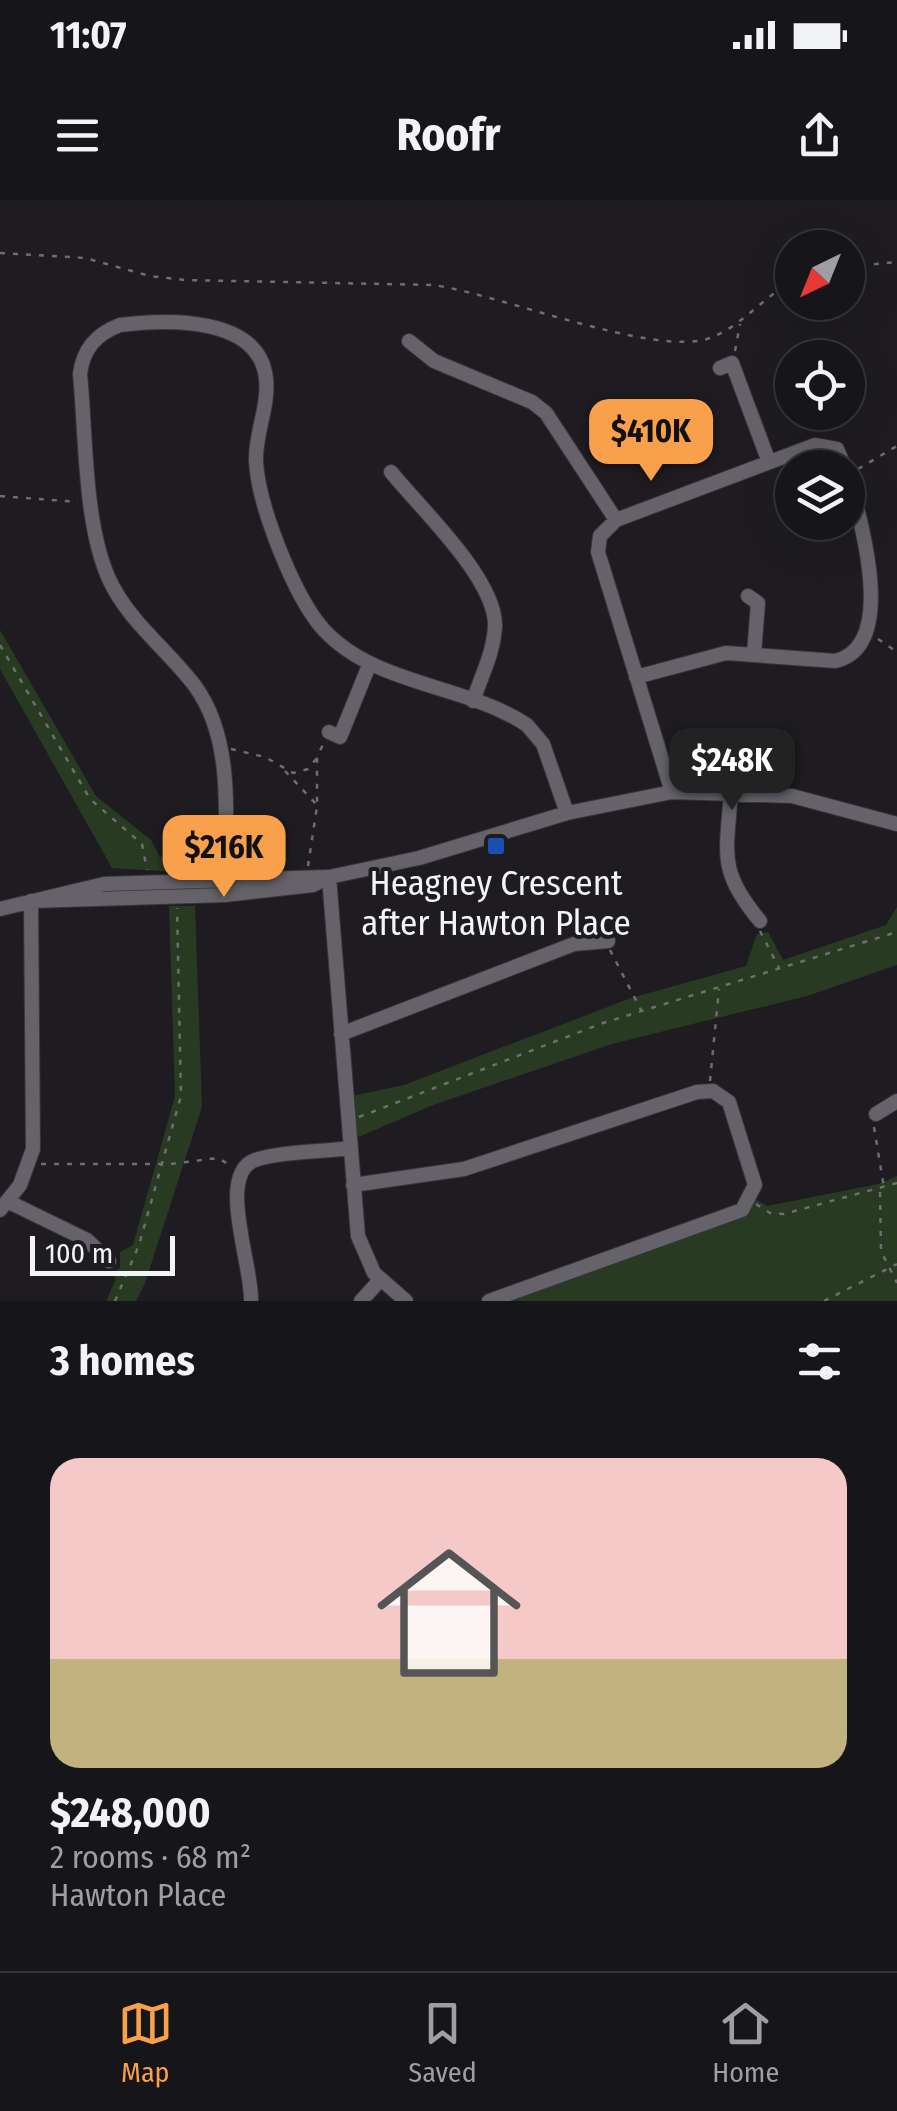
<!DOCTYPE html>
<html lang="en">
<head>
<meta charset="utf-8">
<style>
	:root { --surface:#161519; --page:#1f1e22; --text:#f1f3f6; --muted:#9e9fa2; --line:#353438; --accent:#f9a04c }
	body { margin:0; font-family:"Fira Sans Condensed",sans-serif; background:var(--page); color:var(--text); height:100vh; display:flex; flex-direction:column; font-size:38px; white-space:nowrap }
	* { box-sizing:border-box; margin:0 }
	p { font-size:32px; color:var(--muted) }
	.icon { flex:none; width:55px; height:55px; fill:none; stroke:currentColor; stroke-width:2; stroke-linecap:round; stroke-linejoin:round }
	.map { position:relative; height:1101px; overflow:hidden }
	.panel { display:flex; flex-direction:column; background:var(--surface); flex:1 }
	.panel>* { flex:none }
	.needle { width:65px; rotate:223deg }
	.controls { position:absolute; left:775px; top:30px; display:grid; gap:20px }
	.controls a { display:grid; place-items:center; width:90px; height:90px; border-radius:50%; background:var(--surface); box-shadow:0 10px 40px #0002,0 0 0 2px var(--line); font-size:50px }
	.scale { position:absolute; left:30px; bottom:25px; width:145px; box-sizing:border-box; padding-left:10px; border:5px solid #f4f3f6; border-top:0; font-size:28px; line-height:35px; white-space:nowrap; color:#f4f3f6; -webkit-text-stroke:8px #1e1c21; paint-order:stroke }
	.price { position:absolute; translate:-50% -85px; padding:0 22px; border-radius:20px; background:var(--accent); color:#111; font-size:32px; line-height:65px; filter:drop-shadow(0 2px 5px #0008) }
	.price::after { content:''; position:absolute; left:50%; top:60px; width:30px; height:22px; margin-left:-15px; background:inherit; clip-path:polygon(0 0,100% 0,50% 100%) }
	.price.active { background:#222; color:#fff }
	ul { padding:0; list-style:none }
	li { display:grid; align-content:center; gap:20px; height:530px; padding:0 50px }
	li span { display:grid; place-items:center; height:310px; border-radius:30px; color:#555 }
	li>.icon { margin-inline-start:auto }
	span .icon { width:180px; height:180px; fill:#fffc; stroke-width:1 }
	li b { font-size:42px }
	h2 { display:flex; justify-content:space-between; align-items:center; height:120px; padding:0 50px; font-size:42px }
	.status { display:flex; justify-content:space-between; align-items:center; height:70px; padding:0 50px; background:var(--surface); direction:ltr }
	.status svg { height:28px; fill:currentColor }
	header { display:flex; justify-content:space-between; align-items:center; height:130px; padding:0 50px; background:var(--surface); font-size:45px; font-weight:700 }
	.dock { display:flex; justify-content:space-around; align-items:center; height:140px; border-top:2px solid var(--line); background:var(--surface); font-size:28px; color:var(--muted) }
	.dock a { display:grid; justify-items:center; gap:5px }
	.dock .active { color:var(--accent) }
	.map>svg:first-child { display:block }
</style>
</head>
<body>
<div class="status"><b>11:07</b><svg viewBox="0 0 49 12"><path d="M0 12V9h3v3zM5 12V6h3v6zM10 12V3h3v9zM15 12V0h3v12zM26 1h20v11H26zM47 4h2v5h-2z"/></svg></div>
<header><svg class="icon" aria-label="menu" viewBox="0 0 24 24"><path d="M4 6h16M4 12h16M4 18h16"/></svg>Roofr<svg class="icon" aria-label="share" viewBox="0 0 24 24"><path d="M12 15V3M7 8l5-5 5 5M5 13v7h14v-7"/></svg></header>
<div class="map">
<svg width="897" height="1101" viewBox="0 0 897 1101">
	<rect width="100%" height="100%" fill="#1e1c21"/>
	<!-- green -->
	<path fill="#293a22" d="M0,430L96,596L151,640L160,657L192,656L195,673L112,668L0,469Z
		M169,706H195L202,907L145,1083L136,1101H106L116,1079L111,1073L120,1068V1052L133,1045L175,896Z
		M897,707V765L810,795L612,844L433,905L356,938L352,896L404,885L631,798L746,766L757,734L768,732L783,760L886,725Z
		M897,976V1101H489L735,1014L752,997L767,1006L878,984Z"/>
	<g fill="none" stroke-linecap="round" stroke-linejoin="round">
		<defs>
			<path id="minor" d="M409,141L434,161L532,202L546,213L616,320
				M720,168L732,163L769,262
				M391,272C421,309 496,379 495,426C494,452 481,477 473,501
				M748,396L758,403L754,454
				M636,477L726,453L835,461C897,447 863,328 848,275
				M329,532L340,537L370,463
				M731,591C727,653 717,670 760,721
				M672,592L598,352L600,336L616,320L815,245L837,249L845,268
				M329,677L358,1036L374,1073L406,1101
				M225,695C224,628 237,544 195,486C168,450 128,421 109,379C84,324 86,235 80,174C83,149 96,134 120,125C167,119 260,116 266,179C269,207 255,233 256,261C258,305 294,396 323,429C375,486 465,484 527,525L543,544L567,613
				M31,701L225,695L313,685L329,677L419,658L567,613L672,592L792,596L897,624
				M0,709L104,684L328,677
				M341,834L574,744L608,741
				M876,914L897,901
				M353,985L464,969L697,892L713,891L729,902L755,985L742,1010L489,1101
				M9,1002L87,1040L109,1061
				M0,1010L20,985L33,949L31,701
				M251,1101C253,1067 216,974 255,960C283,951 321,952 350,948
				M361,1101L380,1080"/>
		</defs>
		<!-- minor casing -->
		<use href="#minor" stroke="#37363a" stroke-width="16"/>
		<!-- path -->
		<path stroke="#6f6d71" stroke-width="2.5" stroke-dasharray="5 8" stroke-linecap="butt" d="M0,53L85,58L150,76L185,80L433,85C499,94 656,158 710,138C742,126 763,97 792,82
			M848,67L897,62
			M735,151L740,124
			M858,269L897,246
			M0,296L78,302
			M878,439L897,452
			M0,445L90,599L142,644L147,670
			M231,549L265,557L293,573L308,569L316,559
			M285,571L317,605
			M308,666L317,606V558L324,542
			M760,731L779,768
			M610,750L641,810
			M710,881L719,789
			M359,917L603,823L897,732
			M874,927L884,988
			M41,964H171L218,958L230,965
			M880,992L881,1051L897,1083
			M756,1004L770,1013L784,1014L897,983
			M115,1101L139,1045L181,896L177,708
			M824,1101L897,1064"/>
		<!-- minor -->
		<use href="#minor" stroke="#656369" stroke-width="14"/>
	</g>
	<!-- markers -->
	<rect fill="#1a4fb4" stroke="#1e1c21" stroke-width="4" x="486" y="636" width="20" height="20" rx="5"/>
	<g text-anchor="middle" stroke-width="8" stroke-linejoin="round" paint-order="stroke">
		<!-- poi labels -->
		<g font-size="35" fill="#f4f3f6" stroke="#1e1c21">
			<text x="496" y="695">Heagney Crescent<tspan x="496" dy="40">after Hawton Place</tspan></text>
		</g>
	</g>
</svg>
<div class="controls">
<a><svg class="needle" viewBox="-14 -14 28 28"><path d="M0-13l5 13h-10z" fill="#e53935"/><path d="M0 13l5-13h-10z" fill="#9e9fa2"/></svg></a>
<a><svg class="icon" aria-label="locate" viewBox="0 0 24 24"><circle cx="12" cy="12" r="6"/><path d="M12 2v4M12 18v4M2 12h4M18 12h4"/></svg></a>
<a><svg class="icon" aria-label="layers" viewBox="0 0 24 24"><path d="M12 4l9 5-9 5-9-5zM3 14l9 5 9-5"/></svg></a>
</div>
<div class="scale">100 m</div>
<b class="price" style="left:651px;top:284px">$410K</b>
<b class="price active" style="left:732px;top:613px">$248K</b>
<b class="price" style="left:224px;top:700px">$216K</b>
</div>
<section class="panel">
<h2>3 homes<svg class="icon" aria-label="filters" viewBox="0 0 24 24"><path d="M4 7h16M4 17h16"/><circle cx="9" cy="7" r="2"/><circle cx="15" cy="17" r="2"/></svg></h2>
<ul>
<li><span style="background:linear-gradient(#f6c9c9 65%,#c2b280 0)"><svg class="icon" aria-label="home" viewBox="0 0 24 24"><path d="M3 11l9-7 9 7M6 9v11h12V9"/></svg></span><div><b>$248,000</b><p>2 rooms · 68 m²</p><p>Hawton Place</p></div></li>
</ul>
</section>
<nav class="dock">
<a class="active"><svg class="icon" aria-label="map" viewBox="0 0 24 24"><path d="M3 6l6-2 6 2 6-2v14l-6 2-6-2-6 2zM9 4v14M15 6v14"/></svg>Map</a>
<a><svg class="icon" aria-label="saved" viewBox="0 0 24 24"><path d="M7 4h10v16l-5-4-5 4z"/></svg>Saved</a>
<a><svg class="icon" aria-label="home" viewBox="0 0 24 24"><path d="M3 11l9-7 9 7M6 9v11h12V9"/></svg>Home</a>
</nav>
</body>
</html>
